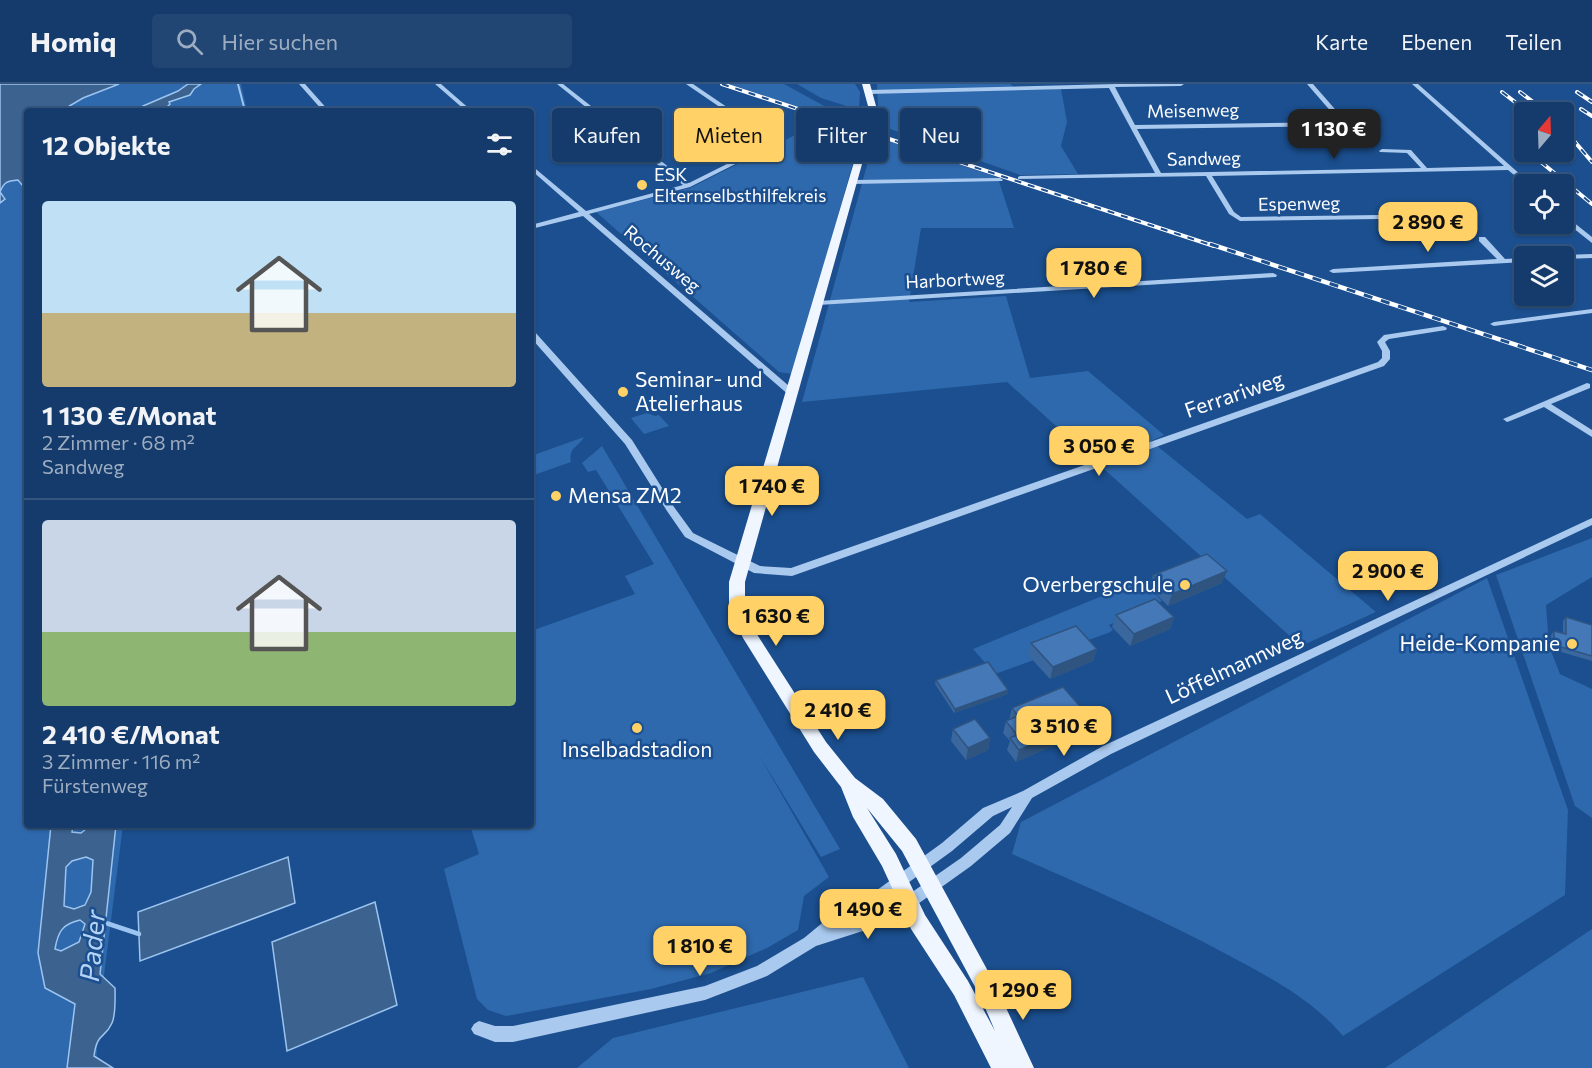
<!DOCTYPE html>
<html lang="de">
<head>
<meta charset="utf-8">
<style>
	:root { --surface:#143b6b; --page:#214673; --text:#f1f3f6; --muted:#9dadc1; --line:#33557e; --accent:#ffd166 }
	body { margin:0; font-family:Commissioner,sans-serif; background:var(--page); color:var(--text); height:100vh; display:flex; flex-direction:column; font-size:22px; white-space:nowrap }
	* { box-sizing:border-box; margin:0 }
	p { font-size:20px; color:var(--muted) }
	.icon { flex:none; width:33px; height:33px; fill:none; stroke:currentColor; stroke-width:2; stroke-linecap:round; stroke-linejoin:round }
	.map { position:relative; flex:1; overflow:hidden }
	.side { position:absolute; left:24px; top:24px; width:510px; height:720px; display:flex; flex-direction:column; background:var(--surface); border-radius:6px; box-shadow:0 2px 4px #0004,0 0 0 2px var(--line) }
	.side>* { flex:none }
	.guide { position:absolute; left:552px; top:24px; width:570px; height:54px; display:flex; gap:12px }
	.needle { width:39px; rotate:19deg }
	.tools { position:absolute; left:1514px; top:18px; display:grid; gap:12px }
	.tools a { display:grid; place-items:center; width:60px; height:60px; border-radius:6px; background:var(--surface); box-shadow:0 2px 4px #0004,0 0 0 2px var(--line); font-size:30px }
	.price { position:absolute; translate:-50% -51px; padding:0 14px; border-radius:12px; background:var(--accent); color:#111; font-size:20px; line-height:39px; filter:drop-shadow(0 2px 3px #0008) }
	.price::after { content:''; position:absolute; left:50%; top:36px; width:18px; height:14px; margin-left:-9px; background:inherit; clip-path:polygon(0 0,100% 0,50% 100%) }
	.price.active { background:#222; color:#fff }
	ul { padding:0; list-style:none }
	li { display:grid; align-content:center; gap:12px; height:318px; padding:0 18px }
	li+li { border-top:2px solid var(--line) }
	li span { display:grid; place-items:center; height:186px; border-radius:6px; color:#555 }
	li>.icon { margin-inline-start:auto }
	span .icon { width:108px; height:108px; fill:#fffc; stroke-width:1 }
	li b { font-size:26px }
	h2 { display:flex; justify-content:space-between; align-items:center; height:72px; padding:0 18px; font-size:26px }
	.tag { padding:0 21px; border-radius:6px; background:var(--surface); box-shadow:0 2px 4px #0004,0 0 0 2px var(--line); font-size:21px; line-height:54px }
	.tag.active { background:var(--accent); color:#111 }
	header { display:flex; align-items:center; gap:36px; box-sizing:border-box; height:84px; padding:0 30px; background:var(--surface); border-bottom:2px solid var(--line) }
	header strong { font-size:28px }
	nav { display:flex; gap:33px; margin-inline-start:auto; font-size:21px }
	.search { width:420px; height:54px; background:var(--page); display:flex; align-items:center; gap:15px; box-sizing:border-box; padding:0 21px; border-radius:6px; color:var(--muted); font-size:22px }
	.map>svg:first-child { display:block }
</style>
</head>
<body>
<header>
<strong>Homiq</strong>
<div class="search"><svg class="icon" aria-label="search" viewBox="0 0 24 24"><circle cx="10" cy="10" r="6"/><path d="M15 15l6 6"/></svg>Hier suchen</div>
<nav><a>Karte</a><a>Ebenen</a><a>Teilen</a></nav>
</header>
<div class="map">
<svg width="1592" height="984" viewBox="0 0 1592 984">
	<rect width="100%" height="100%" fill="#1b4f8f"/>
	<!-- green -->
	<path fill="#2e69ad" d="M119,0H188L178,7L143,21L145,27H61L83,14Z
		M201,0H241L247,27H163L170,20L169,18L185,14Z
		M729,0H784L839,30L835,35Z
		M797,0H855L860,8L859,26L821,14Z
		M877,0H1010L1018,6L1061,5L1067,38L1061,62L1078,90L1020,91L879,41Z
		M817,43L860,54L793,290L779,288L596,128L690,104L809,44Z
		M875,52L1002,95L999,97L1014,144H921L909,218L1006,212L1030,294L1088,287L1164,351L1151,357L1247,435L1260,430L1376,528L1301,562L1007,298L802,318Z
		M18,96L27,107V741H123L99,931L96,984H0V119L5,115L0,108L4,99Z
		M647,329L655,332L659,331L669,342L644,350L631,334Z
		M584,353C578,364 568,363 571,378L531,392V372Z
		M602,362L840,765L821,773L759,671L829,793L804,812L798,846L767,864L711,889L651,905L506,932L488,926L477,915L444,785L479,770L470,741H531V547L635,510L625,492L654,480L596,386L588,388L582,379Z
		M1592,454V493L1546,521L1549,562L1560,590L1592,605V734L1575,722L1496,491Z
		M1487,494L1568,726L1565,811L1343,952C1312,915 1269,893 1228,871C1158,833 1084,802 1012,770L1021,738Z
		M1141,496L1162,517L1109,541L1113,546L1108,549L995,590L973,565Z
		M1592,845V984H1385Z
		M863,893L909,984H577L613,954Z"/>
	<!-- water -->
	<path fill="#3c6290" stroke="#9cc4f0" stroke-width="1.5" fill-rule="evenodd" d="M0,0H119L83,14L61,27H27V107L18,96C7,97 4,98 0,108L5,115L0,119Z
		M188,0H201L194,5L190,11L169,18L170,20L163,27H145L143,22L178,7Z
		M51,741H73L72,748L81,749L91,741H116L100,890L115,904C115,914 116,930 112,939C105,955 97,948 94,972L113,984H67L75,920L45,904L38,869ZM86,773L93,776L91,808L85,821L74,825L64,822L66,783L72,777ZM80,836L85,840L79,858L61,867L55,865C58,848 62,840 80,836Z
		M288,773L295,819L140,877L138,828Z
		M375,818L397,921L287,967L272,858Z"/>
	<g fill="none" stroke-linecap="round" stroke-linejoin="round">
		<!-- stream-far1 -->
		<path stroke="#9cc4f0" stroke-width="2" d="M238,0L245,27"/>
		<!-- stream -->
		<path stroke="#9cc4f0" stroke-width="4.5" d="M103,838L139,850"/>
		<!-- minor -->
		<path fill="#a9c9ee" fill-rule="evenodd" d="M299,0H305L329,27H323Z
			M435,0H441L472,27H466Z
			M557,0H563L689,99L771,58L686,0H693L777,57V59L690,103L589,130L796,308V312H790L583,132L531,145V141L579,128L531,86V81L586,127L683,101Z
			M1116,0H1184L1181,2L1115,3L1135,41L1340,38L1307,0H1313L1348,40L1345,42L1137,45L1161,89L1421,84L1407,69L1380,68L1379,67L1382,65L1411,66L1427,84L1504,82L1412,0H1418L1531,100H1525L1508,86L1212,92L1234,128L1241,133L1379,131L1382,133L1379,135L1240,137L1229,130L1206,92L1018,95V93L1020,92L1155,89L1109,4L869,10L866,8L869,6Z
			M1000,94L1003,96L1002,97L853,100L850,98L853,96Z
			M1563,130L1592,153V159L1563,136Z
			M1479,153H1485L1505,175L1524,174V178L1333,189L1329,187L1333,185L1497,175L1479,157Z
			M1592,170V174L1563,175V172H1560L1563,171Z
			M1273,189L1277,191L1276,193L818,221L814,219L818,217Z
			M1592,225V229L1494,242L1490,240L1494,238Z
			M1443,242L1447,244L1446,246L1389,255L1385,258L1390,267V275L1384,282L792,492L754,489L685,453L667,427L625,360L531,254V247H534L632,356L674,423L693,449L760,482L791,484L1378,278L1382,274V267L1377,258L1384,251Z
			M1587,299L1590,300V304L1551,320L1592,346V353L1544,323L1510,337L1507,338L1503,335Z
			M1592,434V441L1111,670L1032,714L1010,749L971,782L894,837L816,862L767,892L705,916L513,958H495L474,950L471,945L474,940L479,937L495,942H513L705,902L757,882L804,854L838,826L873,809L942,759L983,724L1023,707L1103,662ZM1012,723L1000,741L961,774L885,827L841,841L848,836L883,817L952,767L993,732Z"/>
		<!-- major -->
		<path fill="#f0f6ff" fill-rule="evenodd" d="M862,0H870L876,22L871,48L745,498V524L758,552L826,658L855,694L883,715L916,755L995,900L1034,984H991L954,911L911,845L882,782L853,733L841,703L814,668L743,554L729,524V498L863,48L868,22ZM867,724L902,767L981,914L995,947L968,897L925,831L896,770Z"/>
		<defs>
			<path id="rail-far1" d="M722,0L1214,162
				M1502,8L1528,28
				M1520,8L1546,28
				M1577,8L1592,18
				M1581,25L1592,32
				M1563,44L1592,78
				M1530,69L1592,120"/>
			<path id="rail" d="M1210,160L1592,286"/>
		</defs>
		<!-- rail-far1 casing -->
		<use href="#rail-far1" stroke="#fff" stroke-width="4"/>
		<!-- rail casing -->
		<use href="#rail" stroke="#fff" stroke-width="4.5"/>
		<!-- rail-far1 -->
		<use href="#rail-far1" stroke="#1b4f8f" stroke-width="2" stroke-dasharray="7" stroke-linecap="butt"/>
		<!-- rail -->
		<use href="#rail" stroke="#1b4f8f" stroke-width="3" stroke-dasharray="9" stroke-linecap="butt"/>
	</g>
	<!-- wall -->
	<path fill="#3a679d" d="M1153,491L1222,499L1168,522L1149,503Z
		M1116,531L1174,533L1170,545L1130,562L1112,543Z
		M1566,533L1592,541V577L1551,565V551L1554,547L1563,549V537Z
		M1031,559L1097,565L1093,577L1050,595L1028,571Z
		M936,596L1008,606V610L954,629L935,600Z
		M1012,624L1091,635L1087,647L1016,678L1007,666L1010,657L1003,649L1006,637L1009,636Z
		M953,645L990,654L988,666L966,676L951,657Z"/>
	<!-- shaded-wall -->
	<path fill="#305480" d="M1227,487L1222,499L1168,522L1172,510Z
		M1174,533L1170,545L1130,562L1134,550Z
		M1097,565L1093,577L1050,595L1053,583Z
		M1008,606V610L954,629L955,625Z
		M1091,635L1087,647L1016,678L1019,666Z
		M990,654L988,666L966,676L968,664Z"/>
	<!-- building -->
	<path fill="#4478b7" stroke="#305480" stroke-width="1.5" d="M1207,470L1227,487L1172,510L1153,491Z
		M1155,515L1174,533L1134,550L1116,531Z
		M1566,533L1592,541V572L1554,561V547L1566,550Z
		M1076,542L1097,565L1053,583L1031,559Z
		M988,578L1008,606L955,625L936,596Z
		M1063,603L1091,635L1019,666L1010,654L1017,651L1006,637L1018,632L1012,624Z
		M975,635L990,654L968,664L953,645Z"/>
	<!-- markers -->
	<g fill="#ffd166" stroke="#1b4f8f" stroke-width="2">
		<circle cx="642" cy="101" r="6"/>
		<circle cx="623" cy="308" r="6"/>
		<circle cx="556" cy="412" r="6"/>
		<circle cx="1185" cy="501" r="6"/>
		<circle cx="1572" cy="560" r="6"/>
		<circle cx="637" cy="644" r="6"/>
	</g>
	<g text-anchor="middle" stroke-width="5" stroke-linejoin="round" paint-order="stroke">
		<!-- far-street labels -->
		<g font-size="18" fill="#fff" stroke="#1b4f8f">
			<text transform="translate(1193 27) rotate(-1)" y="6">Meisenweg</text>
			<text transform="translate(1204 75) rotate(-1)" y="6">Sandweg</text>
			<text transform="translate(1299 120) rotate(-1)" y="6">Espenweg</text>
			<text transform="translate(662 175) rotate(40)" y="6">Rochusweg</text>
			<text transform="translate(955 196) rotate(-3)" y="6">Harbortweg</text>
		</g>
		<!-- far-poi labels -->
		<g font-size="18" fill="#fff" stroke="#1b4f8f" text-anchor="start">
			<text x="654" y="97">ESK<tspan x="654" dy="21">Elternselbsthilfekreis</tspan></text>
		</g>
		<!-- poi labels -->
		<g font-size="21" fill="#fff" stroke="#1b4f8f" text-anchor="start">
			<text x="635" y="303">Seminar- und<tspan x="635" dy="24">Atelierhaus</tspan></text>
			<text x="568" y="419">Mensa ZM2</text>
			<text x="1173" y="508" text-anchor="end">Overbergschule</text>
			<text x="1560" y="567" text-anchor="end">Heide-Kompanie</text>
			<text x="637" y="673" text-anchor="middle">Inselbadstadion</text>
		</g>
		<!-- street labels -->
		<g font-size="21" fill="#fff" stroke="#1b4f8f">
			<text transform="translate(1234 311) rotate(-19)" y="7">Ferrariweg</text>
			<text transform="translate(1234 583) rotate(-25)" y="7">Löffelmannweg</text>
		</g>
		<!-- near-water labels -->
		<g font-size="27" font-style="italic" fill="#b5d3f5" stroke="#1b4f8f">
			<text transform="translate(93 862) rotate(-85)" y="9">Pader</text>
		</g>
	</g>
</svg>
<div class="tools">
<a><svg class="needle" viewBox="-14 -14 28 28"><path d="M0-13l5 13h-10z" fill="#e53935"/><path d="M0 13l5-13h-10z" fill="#9dadc1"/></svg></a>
<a><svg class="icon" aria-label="locate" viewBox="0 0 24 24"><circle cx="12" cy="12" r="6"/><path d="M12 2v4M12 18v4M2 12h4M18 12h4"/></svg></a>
<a><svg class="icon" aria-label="layers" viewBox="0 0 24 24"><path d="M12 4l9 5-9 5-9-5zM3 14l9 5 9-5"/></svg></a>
</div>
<b class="price active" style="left:1334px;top:76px">1 130 €</b>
<b class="price" style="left:1428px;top:169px">2 890 €</b>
<b class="price" style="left:1094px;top:215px">1 780 €</b>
<b class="price" style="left:1099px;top:393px">3 050 €</b>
<b class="price" style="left:772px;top:433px">1 740 €</b>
<b class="price" style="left:1388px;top:518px">2 900 €</b>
<b class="price" style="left:776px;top:563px">1 630 €</b>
<b class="price" style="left:838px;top:657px">2 410 €</b>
<b class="price" style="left:1064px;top:673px">3 510 €</b>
<b class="price" style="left:868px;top:856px">1 490 €</b>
<b class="price" style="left:700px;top:893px">1 810 €</b>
<b class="price" style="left:1023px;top:937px">1 290 €</b>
<div class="guide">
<a class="tag">Kaufen</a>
<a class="tag active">Mieten</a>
<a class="tag">Filter</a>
<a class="tag">Neu</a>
</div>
<section class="side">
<h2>12 Objekte<svg class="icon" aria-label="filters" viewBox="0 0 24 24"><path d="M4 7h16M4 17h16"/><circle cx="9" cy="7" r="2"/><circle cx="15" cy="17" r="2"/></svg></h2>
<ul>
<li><span style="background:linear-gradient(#bfe0f5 60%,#c2b280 0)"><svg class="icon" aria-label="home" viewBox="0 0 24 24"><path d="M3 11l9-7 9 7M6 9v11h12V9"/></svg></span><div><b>1 130 €/Monat</b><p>2 Zimmer · 68 m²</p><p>Sandweg</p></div></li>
<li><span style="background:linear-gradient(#c9d6e8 60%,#8fb573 0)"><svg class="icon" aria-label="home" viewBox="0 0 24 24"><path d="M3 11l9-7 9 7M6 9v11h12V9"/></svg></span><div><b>2 410 €/Monat</b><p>3 Zimmer · 116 m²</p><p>Fürstenweg</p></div></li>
</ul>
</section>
</div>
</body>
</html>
